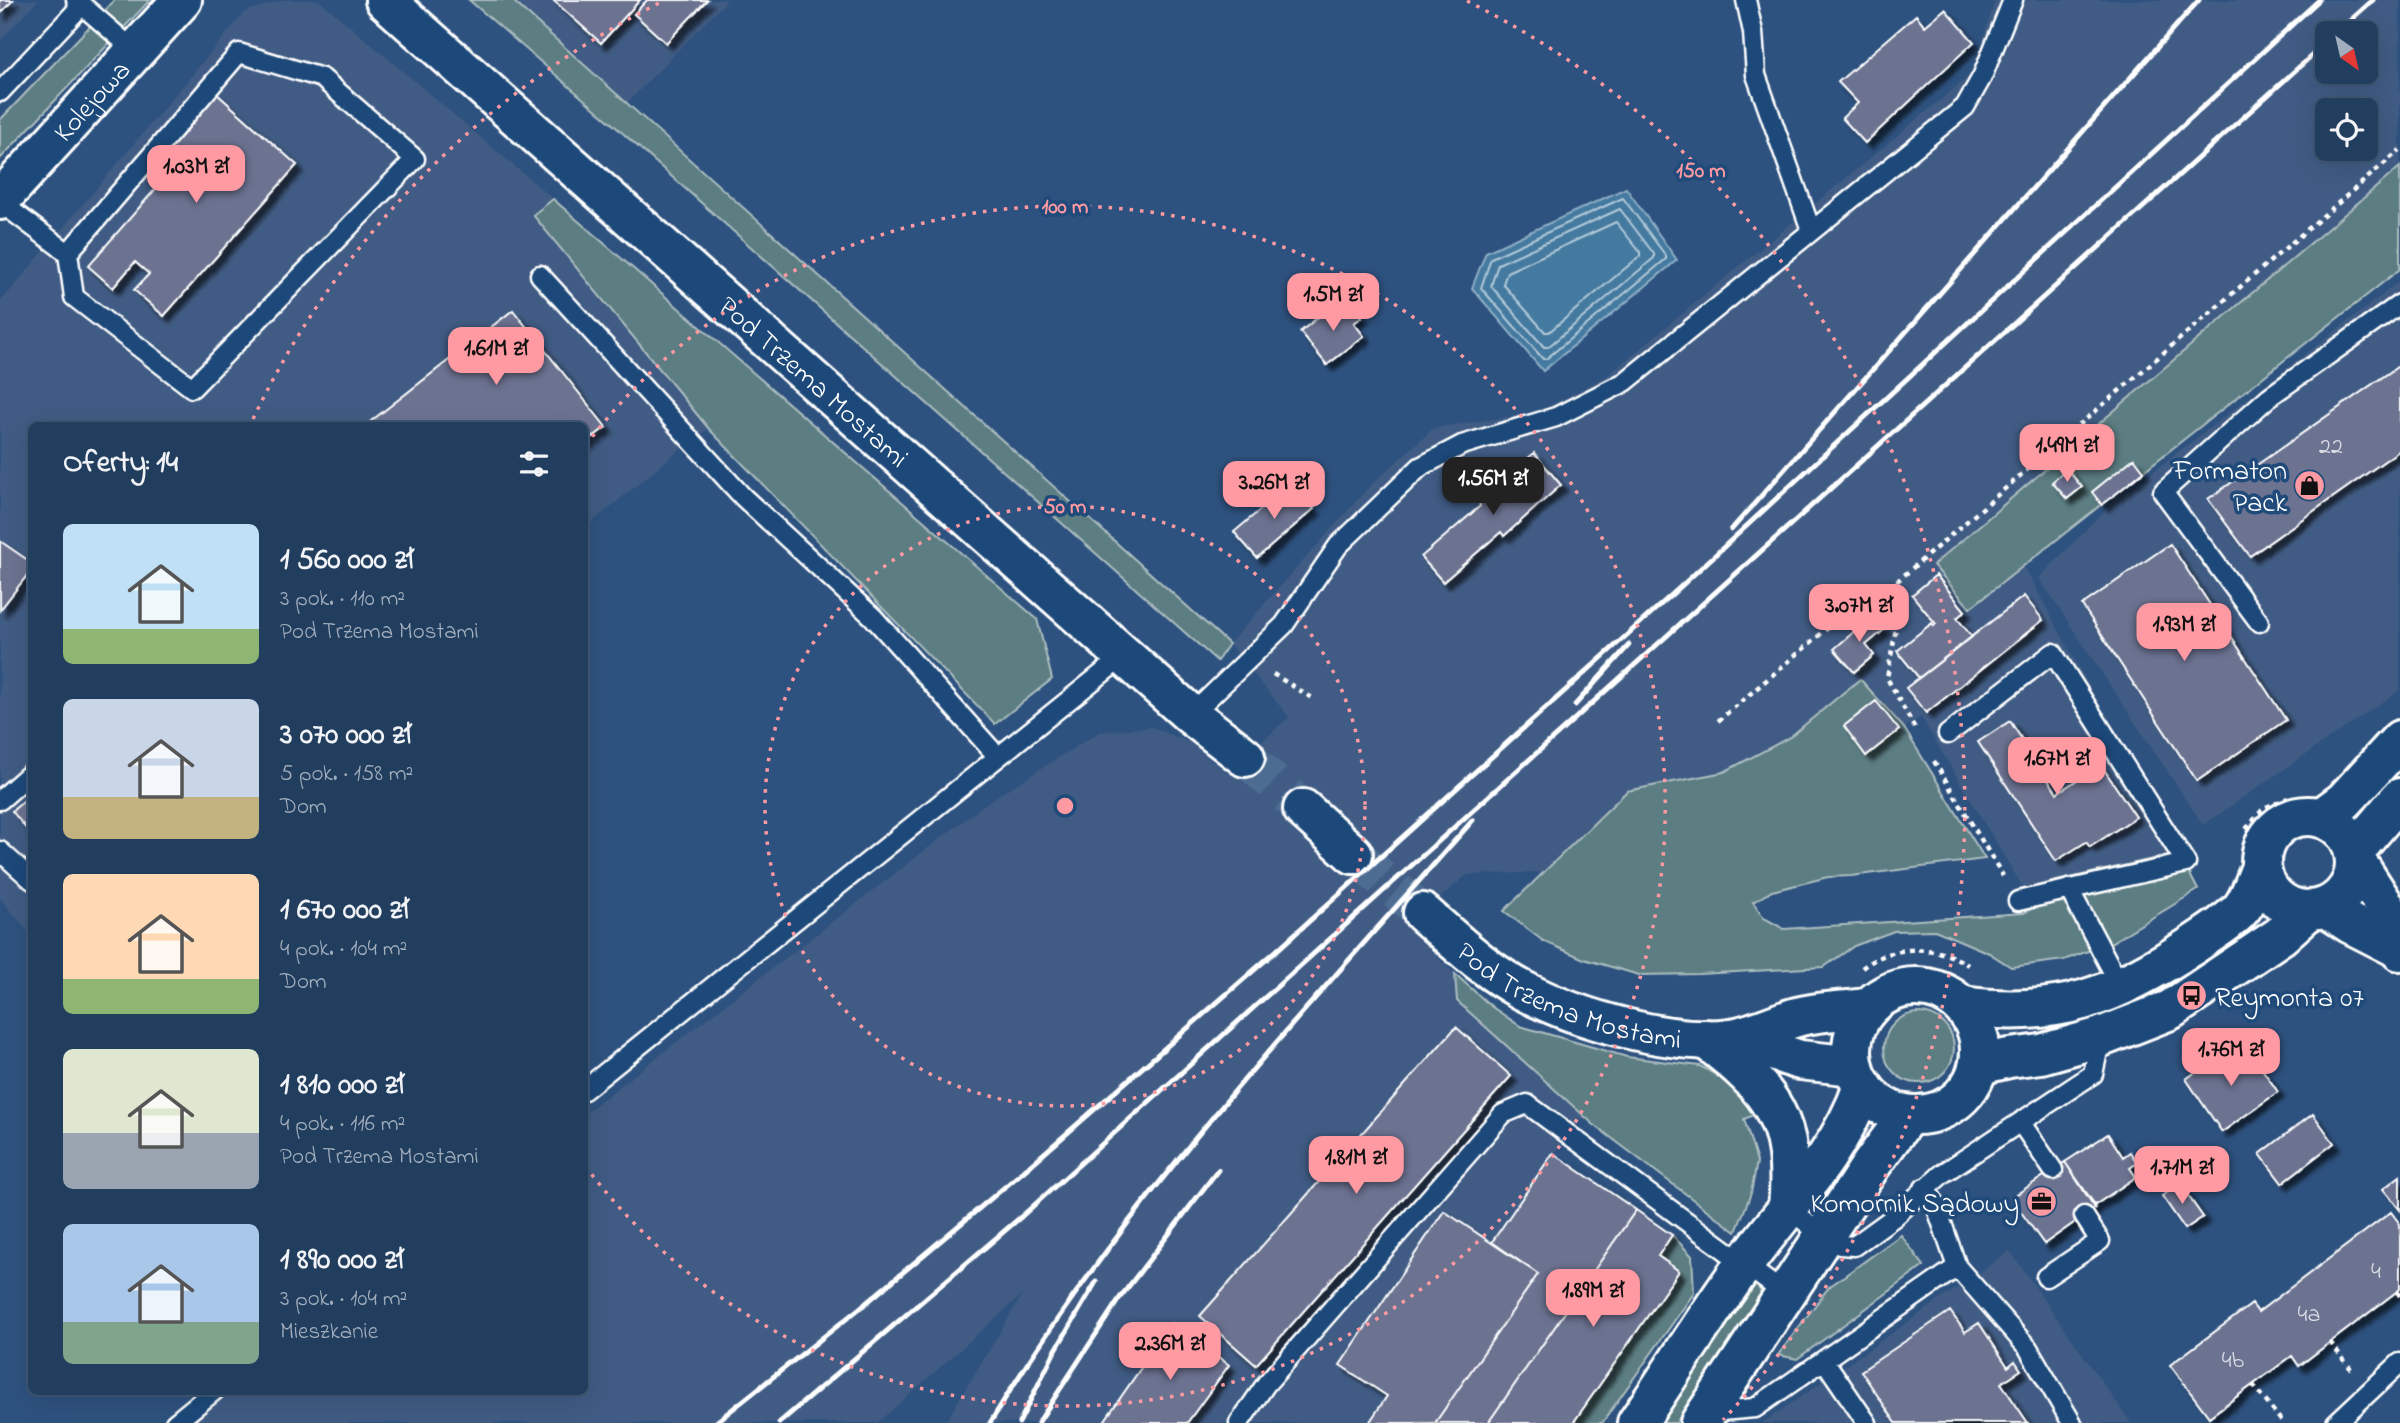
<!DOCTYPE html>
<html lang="pl">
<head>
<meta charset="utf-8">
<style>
	:root { --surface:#223e5f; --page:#2a4565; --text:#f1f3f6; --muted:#a2aebd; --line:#3f5774; --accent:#ff9aa2 }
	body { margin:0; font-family:"Indie Flower",sans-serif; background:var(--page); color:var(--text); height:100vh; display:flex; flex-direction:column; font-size:26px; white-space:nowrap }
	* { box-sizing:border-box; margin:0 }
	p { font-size:23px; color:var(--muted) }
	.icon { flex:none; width:38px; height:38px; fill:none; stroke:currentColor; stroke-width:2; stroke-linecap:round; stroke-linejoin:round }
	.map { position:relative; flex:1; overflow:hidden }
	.panel { position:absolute; left:28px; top:422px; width:560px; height:973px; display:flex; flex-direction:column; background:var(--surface); border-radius:10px; box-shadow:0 7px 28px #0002,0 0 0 2px var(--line) }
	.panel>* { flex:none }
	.needle { width:46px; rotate:146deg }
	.controls { position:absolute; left:2315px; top:21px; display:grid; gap:14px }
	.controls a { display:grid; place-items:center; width:63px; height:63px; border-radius:10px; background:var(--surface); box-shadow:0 7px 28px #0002,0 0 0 2px var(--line); font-size:35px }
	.price { position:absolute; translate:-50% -60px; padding:0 16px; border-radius:14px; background:var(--accent); color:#111; font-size:23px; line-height:46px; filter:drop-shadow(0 2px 4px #0008) }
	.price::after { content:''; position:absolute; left:50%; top:42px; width:21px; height:16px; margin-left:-10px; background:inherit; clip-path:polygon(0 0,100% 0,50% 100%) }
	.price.on { background:#222; color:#fff }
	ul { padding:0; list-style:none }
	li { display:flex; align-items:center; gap:21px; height:175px; padding:0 35px }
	li span { display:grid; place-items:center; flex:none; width:196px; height:140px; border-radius:10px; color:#555 }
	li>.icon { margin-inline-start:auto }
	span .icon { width:84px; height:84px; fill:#fffc; stroke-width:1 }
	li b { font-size:30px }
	h2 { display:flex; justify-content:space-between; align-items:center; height:84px; padding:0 35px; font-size:30px }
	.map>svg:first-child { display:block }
</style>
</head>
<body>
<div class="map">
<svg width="2400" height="1423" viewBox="0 0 2400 1423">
	<defs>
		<filter id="shadow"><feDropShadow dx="6" dy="6" stdDeviation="2" flood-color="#0009"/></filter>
	</defs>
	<rect width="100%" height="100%" fill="#2e527f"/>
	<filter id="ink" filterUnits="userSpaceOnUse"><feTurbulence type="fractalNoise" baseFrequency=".0143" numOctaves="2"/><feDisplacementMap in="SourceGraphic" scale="14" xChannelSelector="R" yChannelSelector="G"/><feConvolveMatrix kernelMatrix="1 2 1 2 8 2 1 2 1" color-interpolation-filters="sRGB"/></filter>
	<g filter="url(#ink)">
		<!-- built -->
		<path fill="#415c84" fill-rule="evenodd" d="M0,0H38L0,41Z
			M282,0H319L553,199L534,215L709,429L690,441L585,528L584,425H32L31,935L0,898V303L245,12Z
			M512,0H727L626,104Z
			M1995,0H2400V167L1934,565L1970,608L2024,566L2179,853L2024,889L1921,717L1904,728L1860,679L1790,737L1724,772L1627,791L1543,872L1467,875L1406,927L1455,974L1457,1001L1584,1116L1554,1154L1672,1235L1692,1256L1694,1293L1602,1423H945L1023,1294L877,1423H183L224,1391H584L585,1113L989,801L1100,732L1151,727L1189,742L1227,773L1289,717L1229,644L1370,486L1434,428L1536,413L1607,376L1973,73ZM2328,33H2366V72H2328ZM2328,110H2366V149H2328Z
			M2400,281V690L2203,825L2039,578L2111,504Z
			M2010,1251L2131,1423H1763L1970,1279Z"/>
		<!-- green -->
		<path fill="#5b7d82" stroke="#adbec0" stroke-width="2" d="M115,0H150L0,159V120Z
			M469,0H512L1229,644L1217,661L608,120Z
			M2400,167V269L1970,608L1933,565Z
			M553,199L1037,619L1052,679L995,724L709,429L533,215Z
			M1860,679L1904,728L1985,859L1851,876L1828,877L1772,891L1753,902L1764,918L1784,929L2024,913L2058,894L2052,882L2179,853L2198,890L2112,942L2064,960L2011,967L1989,953L1935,930L1894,931L1854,946L1824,967L1699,974L1639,975L1584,959L1543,941L1504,911L1627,791L1724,772L1790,737Z
			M1455,974L1492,1007L1520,1026L1627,1057L1700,1066L1729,1082L1756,1114L1744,1119L1757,1162L1751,1193L1736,1232L1593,1124L1457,1001Z
			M1884 1048a35 35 0 1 1 70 0a35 35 0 1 1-70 0Z
			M1672,1235L1692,1256L1694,1293L1602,1423H1573L1679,1271L1658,1256Z
			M1901,1235L1924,1266L1797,1359L1778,1355L1829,1287Z
			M1758,1285L1762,1297L1676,1423H1649L1747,1286Z"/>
		<!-- water -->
		<path fill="#447aa0" stroke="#8fafc6" stroke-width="2" d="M1626,188L1677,260L1543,371L1472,288L1486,252Z"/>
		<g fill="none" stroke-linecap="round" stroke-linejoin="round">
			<!-- shore -->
			<path stroke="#b4cad9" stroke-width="2" d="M1623,198L1666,256V259L1546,359H1543L1481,288L1491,258Z
				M1620,209L1654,254V258L1548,347H1544L1491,286L1498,264Z
				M1616,222L1640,252V256L1549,332H1545L1503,284L1507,272Z"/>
		</g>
		<!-- building -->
		<path fill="#6c7391" stroke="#fff" stroke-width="2" filter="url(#shadow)" d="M0,0H13L0,14Z
			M553,0H640L601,43Z
			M647,0H707L666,43L634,14Z
			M1945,9L1974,42L1865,143L1842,118L1858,103L1838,82L1916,15L1925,26Z
			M216,93L297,165L164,316L134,290L149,274L135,262L113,288L88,266L180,161L167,150Z
			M1337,302L1346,313L1354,307L1362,317L1354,323L1364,336L1327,365L1300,332Z
			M513,310L606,427L584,444V425H366Z
			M2400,365V450L2250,556L2208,499Z
			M1534,453L1561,485L1504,536L1501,532L1443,582L1421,557L1480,506L1479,501Z
			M2134,458L2144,471L2102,505L2092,492Z
			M2067,469L2082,487L2067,499L2052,482Z
			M1292,483L1314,509L1257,558L1234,532Z
			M0,541L32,563V569L0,610Z
			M2170,544L2286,720L2197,781L2082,605Z
			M1936,575L1965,611L1957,618L1972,637L1919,678L1897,651L1932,623L1934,626L1936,624L1912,595Z
			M2024,596L2043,620L1926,713L1906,688Z
			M1872,616L1884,630L1866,645L1874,655L1854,672L1834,649Z
			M1876,701L1899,730L1866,756L1844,726Z
			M2010,721L2057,793L2101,765L2136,817L2090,847L2086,842L2056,861L1978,742Z
			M32,794V836L12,811Z
			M1456,1027L1511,1076L1256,1365L1200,1316Z
			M2231,1047L2243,1063L2253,1056L2278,1092L2222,1132L2186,1079Z
			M2313,1114L2334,1143L2282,1183L2260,1154Z
			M2108,1134L2123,1157L2130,1152L2137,1163L2130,1168L2136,1177L2095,1205L2065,1162Z
			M1553,1153L1636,1210L1488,1423H1435L1538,1274L1492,1242Z
			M2065,1162L2095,1208L2044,1244L2011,1198Z
			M2400,1176V1210L2383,1189Z
			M2180,1184L2203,1217L2185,1229L2162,1196Z
			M1636,1210L1672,1235L1658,1256L1679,1271L1573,1423H1488Z
			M1444,1211L1538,1274L1435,1423H1369L1387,1396L1340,1365Z
			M2391,1212L2400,1224V1289L2299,1366L2292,1356L2209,1417L2170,1365L2252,1304L2258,1312Z
			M1950,1311L1965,1332L1979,1323L2008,1367L2015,1361L2021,1370L2001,1383L2028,1423H1896L1861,1371Z
			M1172,1323L1229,1365L1187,1423H1103Z"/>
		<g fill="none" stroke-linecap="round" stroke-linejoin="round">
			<!-- tertiary-tunnel -->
			<path stroke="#4d6c92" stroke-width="38" stroke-dasharray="38 19" stroke-linecap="butt" d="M1245,757L1303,809
				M1353,854L1423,913"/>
			<defs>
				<path id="service" d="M76,0L135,51
					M1746,0L1753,32L1756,75L1811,230
					M239,53L322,78L415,159L192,388L74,297L68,253Z
					M0,92L82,5
					M0,202L68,253
					M540,275L743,497L873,617L998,757
					M2259,622L2163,492L2269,397L2400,304
					M1191,715L1284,625L1338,546L1420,467L1462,445L1556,417L1625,382L1965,107L1982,77L2013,0
					M1948,734L2053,653L2186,863L2018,901
					M0,800L32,772
					M0,851L32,880
					M2069,889L2121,987
					M584,1090L1125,655
					M2021,1123L2053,1170
					M1788,1208L1823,1236L1840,1245L1854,1246L1894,1217L1942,1174L2093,1074L2101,1037
					M1957,1267L2028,1348L2072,1423
					M2046,1277L2100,1241L2084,1216
					M1824,1360L1867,1423
					M1710,1412L1755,1408L1957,1267L1935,1203L1924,1188
					M175,1423L214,1391
					M1239,1423L1266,1384L1503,1114L1527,1104L1785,1294
					M2336,1423L2400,1363"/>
				<g id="tertiary">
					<path id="s1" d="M385,0L1191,715L1245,757"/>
					<path id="s2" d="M0,200L182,0"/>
					<path d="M1303,809L1353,854"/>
					<circle cx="2308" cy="863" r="47"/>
					<path d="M2321,818L2344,801L2400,740"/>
					<path d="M2354,852L2400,798"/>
					<path d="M2356,861L2390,914L2400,951"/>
					<path d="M2325,907L2351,924L2398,948"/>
					<path id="s3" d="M1423,913C1454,940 1487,972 1524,991C1578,1019 1670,1046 1731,1038C1753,1035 1776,1023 1797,1017C1819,1011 1844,1011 1866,1008"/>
					<circle cx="1916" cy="1051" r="64"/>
					<path d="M1963,1006C2059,1019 2114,996 2193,945C2207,935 2235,919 2244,905C2251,894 2256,879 2261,867"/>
					<path d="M1732,1038L1800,1060L1854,1066"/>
					<path d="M1705,1039C1772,1090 1796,1121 1788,1208"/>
					<path d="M1979,1065L2009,1058L2041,1054L2101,1037L2170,1010L2280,936L2309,910"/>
					<path d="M1637,1423C1673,1370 1707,1315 1745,1263C1787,1206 1840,1154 1863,1086"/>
					<path d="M1700,1423L1871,1165L1908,1115"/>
				</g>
			</defs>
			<!-- service casing -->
			<use href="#service" stroke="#fff" stroke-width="23"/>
			<!-- tertiary casing -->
			<use href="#tertiary" stroke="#fff" stroke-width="44"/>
			<!-- path -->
			<path stroke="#fff" stroke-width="4.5" stroke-dasharray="5 5" stroke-linecap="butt" d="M1874,601L2400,150
				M1273,674L1314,699
				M1718,721L1854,606L1874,601L1892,612L1897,623L1887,678L1917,732
				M1934,761L2003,876
				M2246,829L2264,808L2288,798
				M1862,968C1892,944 1937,944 1968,965
				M2397,1292L2400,1296
				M2330,1342L2351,1369
				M2253,1385L2283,1423"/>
			<!-- service -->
			<use href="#service" stroke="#1f4a7a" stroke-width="18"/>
			<!-- tertiary -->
			<use href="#tertiary" stroke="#1f4a7a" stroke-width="38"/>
			<!-- rail -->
			<path stroke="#fff" stroke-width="5" d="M2336,33L2373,0
				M1731,530L2199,0
				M1575,705L1629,645
				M715,1423L865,1304L1025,1170L1276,951L1678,589L2319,0
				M779,1423L1022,1216L2328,41
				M990,1423C1120,1206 1306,1010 1473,820
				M1019,1423L1054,1353L1096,1282
				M1038,1423L1119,1299L1218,1170"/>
		</g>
	</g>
	<!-- distance rings -->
	<g fill="none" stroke="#ff9aa2" stroke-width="3.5" stroke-dasharray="3.5 7">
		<circle cx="1065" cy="806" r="300"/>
		<path d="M586 445A600 600 0 1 1 586 1167"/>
		<path d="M253 419A900 900 0 0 1 663 1M1467 1A900 900 0 0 1 1723 1420"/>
	</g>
	<!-- icons -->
	<defs>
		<symbol id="shop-disc" viewBox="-11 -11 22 22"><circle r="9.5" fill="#ff9aa2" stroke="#1f4a7a"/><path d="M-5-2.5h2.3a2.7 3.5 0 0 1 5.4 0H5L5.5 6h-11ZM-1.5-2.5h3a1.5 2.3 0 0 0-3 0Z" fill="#111"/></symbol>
		<symbol id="bus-disc" viewBox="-11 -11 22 22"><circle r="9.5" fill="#ff9aa2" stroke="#1f4a7a"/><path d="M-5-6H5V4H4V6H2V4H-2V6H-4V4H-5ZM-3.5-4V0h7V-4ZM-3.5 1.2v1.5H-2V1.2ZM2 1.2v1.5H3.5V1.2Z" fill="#111"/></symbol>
		<symbol id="office-disc" viewBox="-11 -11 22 22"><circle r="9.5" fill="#ff9aa2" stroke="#1f4a7a"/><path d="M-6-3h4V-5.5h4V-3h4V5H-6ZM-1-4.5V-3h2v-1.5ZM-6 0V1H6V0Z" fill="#111"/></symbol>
	</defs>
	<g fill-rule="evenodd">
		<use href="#shop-disc" x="2292" y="468" width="35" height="35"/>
		<use href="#bus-disc" x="2174" y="978" width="35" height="35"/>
		<use href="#office-disc" x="2024" y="1184" width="35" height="35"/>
	</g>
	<g text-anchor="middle" stroke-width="7" stroke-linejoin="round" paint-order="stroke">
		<!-- number labels -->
		<g font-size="24" fill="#dadce4">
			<text x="2331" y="453">22</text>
			<text x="2376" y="1278">4</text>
			<text x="2309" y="1321">4a</text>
			<text x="2233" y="1367">4b</text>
		</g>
		<!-- street labels -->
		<g font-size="28" fill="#fff" stroke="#1f4a7a">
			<text dy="10" stroke="none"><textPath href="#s2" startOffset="135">Kolejowa</textPath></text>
			<text dy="10" stroke="none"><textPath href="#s1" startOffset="574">Pod Trzema Mostami</textPath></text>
			<text dy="10" stroke="none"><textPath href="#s3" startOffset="172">Pod Trzema Mostami</textPath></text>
		</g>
		<!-- poi labels -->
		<g font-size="28" fill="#fff" stroke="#1f4a7a" text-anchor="end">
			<text x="2287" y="479">Formaton<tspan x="2287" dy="32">Pack</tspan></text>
			<text x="2215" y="1006" text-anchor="start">Reymonta 07</text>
			<text x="2019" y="1212">Komornik Sądowy</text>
		</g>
	</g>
	<circle cx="1065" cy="806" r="10" fill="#ff9aa2" stroke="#1f4a7a" stroke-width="3.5"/>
	<g font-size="21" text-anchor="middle" font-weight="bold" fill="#ff9aa2" stroke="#1f4a7a" stroke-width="7" stroke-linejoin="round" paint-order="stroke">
		<text x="1701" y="177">150 m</text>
		<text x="1065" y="213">100 m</text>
		<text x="1065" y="513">50 m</text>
	</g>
</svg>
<div class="controls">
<a><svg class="needle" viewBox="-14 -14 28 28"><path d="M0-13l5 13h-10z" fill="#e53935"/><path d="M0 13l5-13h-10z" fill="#a2aebd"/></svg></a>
<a><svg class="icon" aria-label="locate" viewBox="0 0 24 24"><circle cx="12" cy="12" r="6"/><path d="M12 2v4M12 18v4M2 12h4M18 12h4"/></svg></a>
</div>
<b class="price" style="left:196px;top:205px">1.03M zł</b>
<b class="price" style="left:1333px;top:333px">1.5M zł</b>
<b class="price" style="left:496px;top:387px">1.61M zł</b>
<b class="price" style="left:2067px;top:484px">1.49M zł</b>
<b class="price on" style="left:1493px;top:517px">1.56M zł</b>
<b class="price" style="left:1274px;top:521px">3.26M zł</b>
<b class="price" style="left:1859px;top:644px">3.07M zł</b>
<b class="price" style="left:2184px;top:663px">1.93M zł</b>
<b class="price" style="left:2057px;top:797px">1.67M zł</b>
<b class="price" style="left:2231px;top:1088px">1.76M zł</b>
<b class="price" style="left:1356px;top:1196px">1.81M zł</b>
<b class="price" style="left:2182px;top:1206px">1.71M zł</b>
<b class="price" style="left:1593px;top:1329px">1.89M zł</b>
<b class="price" style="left:1170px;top:1382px">2.36M zł</b>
<section class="panel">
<h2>Oferty: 14<svg class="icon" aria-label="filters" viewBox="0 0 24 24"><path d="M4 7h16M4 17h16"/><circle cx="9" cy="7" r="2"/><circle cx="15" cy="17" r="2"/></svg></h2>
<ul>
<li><span style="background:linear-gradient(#bfe0f5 75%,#8fb573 0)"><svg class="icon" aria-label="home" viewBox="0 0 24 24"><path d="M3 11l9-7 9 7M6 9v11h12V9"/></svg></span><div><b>1 560 000 zł</b><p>3 pok. · 110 m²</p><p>Pod Trzema Mostami</p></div></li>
<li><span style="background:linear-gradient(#c9d6e8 70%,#c2b280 0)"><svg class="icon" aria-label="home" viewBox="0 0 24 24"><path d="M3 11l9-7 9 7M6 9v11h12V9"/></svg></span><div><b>3 070 000 zł</b><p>5 pok. · 158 m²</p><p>Dom</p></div></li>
<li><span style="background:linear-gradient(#ffd9b3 75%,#8fb573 0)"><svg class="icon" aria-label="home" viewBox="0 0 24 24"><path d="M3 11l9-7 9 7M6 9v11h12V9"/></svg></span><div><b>1 670 000 zł</b><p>4 pok. · 104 m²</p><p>Dom</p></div></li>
<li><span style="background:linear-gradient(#dfe7d0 60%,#9aa5b1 0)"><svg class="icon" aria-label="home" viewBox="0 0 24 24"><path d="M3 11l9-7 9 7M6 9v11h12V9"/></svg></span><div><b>1 810 000 zł</b><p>4 pok. · 116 m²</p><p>Pod Trzema Mostami</p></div></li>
<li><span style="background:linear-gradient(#a9c7e8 70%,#7fa58c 0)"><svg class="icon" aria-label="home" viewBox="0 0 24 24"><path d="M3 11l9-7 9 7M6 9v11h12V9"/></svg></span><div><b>1 890 000 zł</b><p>3 pok. · 104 m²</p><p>Mieszkanie</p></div></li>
</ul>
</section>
</div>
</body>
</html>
